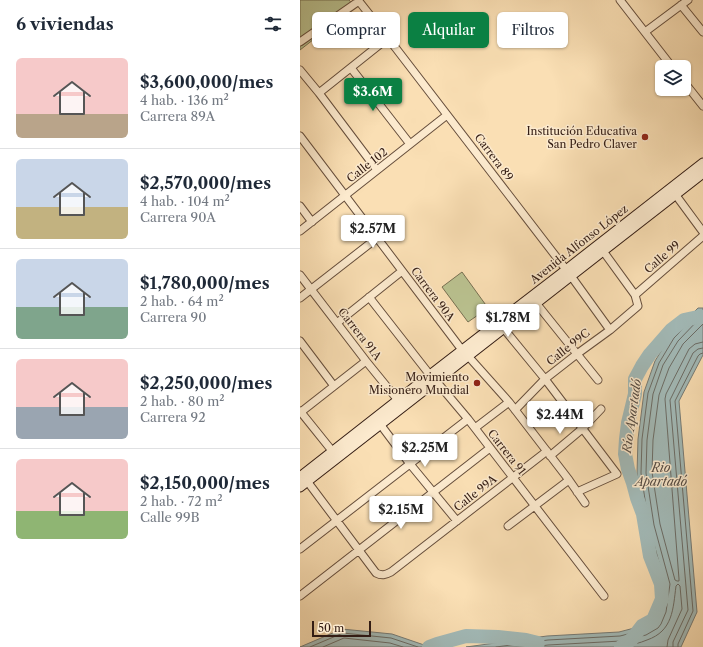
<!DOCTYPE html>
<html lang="es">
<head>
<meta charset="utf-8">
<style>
	:root { --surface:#fff; --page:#f6f6f7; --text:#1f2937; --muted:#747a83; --line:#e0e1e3; --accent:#0b8043 }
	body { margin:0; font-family:"Libre Caslon Text",serif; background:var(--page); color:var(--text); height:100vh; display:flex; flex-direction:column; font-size:15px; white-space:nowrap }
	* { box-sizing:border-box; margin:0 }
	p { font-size:13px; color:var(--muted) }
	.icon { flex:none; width:22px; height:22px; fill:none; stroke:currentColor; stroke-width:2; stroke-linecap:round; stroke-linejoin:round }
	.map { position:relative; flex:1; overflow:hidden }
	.side { display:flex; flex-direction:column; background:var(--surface); width:300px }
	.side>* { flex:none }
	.guide { position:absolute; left:12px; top:12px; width:331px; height:36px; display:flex; gap:8px }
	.tools { position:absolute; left:355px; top:60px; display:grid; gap:8px }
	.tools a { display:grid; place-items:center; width:36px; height:36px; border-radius:6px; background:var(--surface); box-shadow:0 1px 3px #0004; font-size:20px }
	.scale { position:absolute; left:12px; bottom:10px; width:59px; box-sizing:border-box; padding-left:4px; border:2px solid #341d14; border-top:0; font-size:11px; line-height:14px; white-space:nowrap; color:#341d14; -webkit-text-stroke:3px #fceace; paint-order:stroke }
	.price { position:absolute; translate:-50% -34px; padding:0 9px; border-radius:4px; background:#fff; color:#222; font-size:13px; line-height:26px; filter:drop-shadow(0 1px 2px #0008) }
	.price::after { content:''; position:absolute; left:50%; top:24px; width:12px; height:9px; margin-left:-6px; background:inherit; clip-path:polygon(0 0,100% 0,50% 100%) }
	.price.active { background:var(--accent); color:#fff }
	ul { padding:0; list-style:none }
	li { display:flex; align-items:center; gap:12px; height:100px; padding:0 16px }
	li+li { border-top:1px solid var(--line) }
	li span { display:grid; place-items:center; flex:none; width:112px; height:80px; border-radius:6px; color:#555 }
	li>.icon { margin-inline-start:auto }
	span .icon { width:48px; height:48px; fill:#fffc; stroke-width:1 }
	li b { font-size:17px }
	h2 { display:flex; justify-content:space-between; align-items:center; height:48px; padding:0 16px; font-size:17px }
	.chip { padding:0 14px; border-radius:6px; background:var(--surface); box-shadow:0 1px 3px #0004; font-size:14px; line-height:36px }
	.chip.active { background:var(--accent); color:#fff }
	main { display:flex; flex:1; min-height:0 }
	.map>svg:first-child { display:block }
</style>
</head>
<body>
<main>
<section class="side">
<h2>6 viviendas<svg class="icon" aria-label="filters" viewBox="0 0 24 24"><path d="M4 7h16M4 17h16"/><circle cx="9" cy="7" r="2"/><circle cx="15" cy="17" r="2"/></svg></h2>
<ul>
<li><span style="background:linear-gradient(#f6c9c9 70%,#b9a48a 0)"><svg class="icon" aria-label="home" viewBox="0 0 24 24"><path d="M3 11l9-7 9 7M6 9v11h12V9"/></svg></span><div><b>$3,600,000/mes</b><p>4 hab. · 136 m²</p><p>Carrera 89A</p></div></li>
<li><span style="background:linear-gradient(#c9d6e8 60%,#c2b280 0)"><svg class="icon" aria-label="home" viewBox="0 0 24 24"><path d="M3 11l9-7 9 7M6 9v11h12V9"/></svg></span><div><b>$2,570,000/mes</b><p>4 hab. · 104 m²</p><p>Carrera 90A</p></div></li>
<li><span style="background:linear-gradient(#c9d6e8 60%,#7fa58c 0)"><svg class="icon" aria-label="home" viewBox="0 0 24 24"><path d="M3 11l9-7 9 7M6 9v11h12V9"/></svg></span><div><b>$1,780,000/mes</b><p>2 hab. · 64 m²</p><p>Carrera 90</p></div></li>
<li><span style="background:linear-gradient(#f6c9c9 60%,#9aa5b1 0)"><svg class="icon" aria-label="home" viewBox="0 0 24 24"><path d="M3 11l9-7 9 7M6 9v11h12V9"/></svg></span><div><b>$2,250,000/mes</b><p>2 hab. · 80 m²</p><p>Carrera 92</p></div></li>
<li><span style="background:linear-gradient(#f6c9c9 65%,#8fb573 0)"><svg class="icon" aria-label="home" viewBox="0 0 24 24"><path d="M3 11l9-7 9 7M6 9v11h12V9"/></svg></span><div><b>$2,150,000/mes</b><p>2 hab. · 72 m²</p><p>Calle 99B</p></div></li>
</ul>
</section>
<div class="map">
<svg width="403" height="647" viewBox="0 0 403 647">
	<rect width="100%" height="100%" fill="#fadfb4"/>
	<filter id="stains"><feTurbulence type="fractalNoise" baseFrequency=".005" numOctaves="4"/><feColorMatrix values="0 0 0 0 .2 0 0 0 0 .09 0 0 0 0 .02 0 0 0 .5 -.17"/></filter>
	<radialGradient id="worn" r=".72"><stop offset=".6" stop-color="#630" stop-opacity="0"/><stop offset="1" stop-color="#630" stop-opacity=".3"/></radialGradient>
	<!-- green -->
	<path fill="#bac290" stroke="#777052" d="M0,0H49L55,7L0,50Z
		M162,272L188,308L168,322L142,287Z"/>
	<!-- water -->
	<path fill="#a2bab8" stroke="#767b76" d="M398,308H403V355L379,401L397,612L381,647H166L247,636L319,632L342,626L353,620L357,610L361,584L345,527L337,473L338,439L344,392L355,361L371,335Z
		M42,629L92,634L130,647H0Z"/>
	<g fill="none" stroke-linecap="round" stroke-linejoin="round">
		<!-- shore -->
		<path stroke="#6b6c66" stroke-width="1" d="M403,324L383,344L369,368L359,395L353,440L352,472L360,524L375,580L377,581H379V579L365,399L366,394L389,349L395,344L403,342
			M10,647L43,633L91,638L118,647
			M23,647L44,638L90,643L103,647
			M196,647L248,640L320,636L344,630L356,622L361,611L365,584L349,526L341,473L342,439L348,393L359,363L374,338L399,312H403
			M234,647L248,645L321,641L346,635L358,628L361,624L366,612L370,584L354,525L346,473L347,440L353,394L363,365L378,341L401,317H403
			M323,647C331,645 340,643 347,640C373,631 373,609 376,586L378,584L380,586L382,609L368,640L367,647
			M373,647V642L388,610L370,400L372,396L393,353L398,349L403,348
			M378,647V644L393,611L375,401L398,356L400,354L403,353"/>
		<!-- river -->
		<path stroke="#a2bab8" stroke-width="14" d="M129,647L137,644L166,636L198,637L226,640L238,643
			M321,647L332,639L342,626L353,620L362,599L361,584L350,556L343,514L337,498L333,483L328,469L325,454L326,439L328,423L335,394V379L342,366L350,354L371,330L384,320L398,317H403"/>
		<defs>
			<path id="street" d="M58,0L88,38L271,276L310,330
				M320,0L372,67
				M381,5L403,32
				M345,32L388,0
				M0,42L59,1
				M51,68L110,144
				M0,70L19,93L77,170
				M384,82L403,106
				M19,93L88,38
				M0,136L162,350
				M375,194L403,232
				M0,206L12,222
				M0,231L147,115
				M0,275L66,361L101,404
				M335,295L403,236
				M69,297L130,375
				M0,298L77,238
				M236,303L277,354L298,380
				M37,323L102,271
				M204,329L245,379L317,474L277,492
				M0,341L34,386
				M168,356L209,402L269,480L285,503
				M136,381L168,419L304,596
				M215,410L245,379L277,354L310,330L338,306L335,295L303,251
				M0,411L33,452
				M1,412L66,361
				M80,424L110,464L157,521
				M175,428L209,402
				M250,456L282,429L301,409
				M7,481L76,573C82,576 85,575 91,572L247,451
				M208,526L269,480
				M0,549L168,419
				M0,596L190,448"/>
			<path id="secondary" d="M0,477L130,375L266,270L403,163
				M0,487L403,173"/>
		</defs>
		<!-- street casing -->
		<use href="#street" stroke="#664e3c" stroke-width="9"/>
		<!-- secondary casing -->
		<use href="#secondary" stroke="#341d14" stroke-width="11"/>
		<!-- street -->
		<use href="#street" stroke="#fceace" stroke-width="7"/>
		<!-- secondary -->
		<use href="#secondary" stroke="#fceace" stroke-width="9"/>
	</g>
	<!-- markers -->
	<g fill="#8f2418" stroke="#fceace" stroke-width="1.5">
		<circle cx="345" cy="137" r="4"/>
		<circle cx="177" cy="383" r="4"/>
	</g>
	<g text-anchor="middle" stroke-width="3" stroke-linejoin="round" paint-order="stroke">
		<!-- poi labels -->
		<g font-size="11" fill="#341d14" stroke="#fceace" text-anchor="end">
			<text x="337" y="135">Institución Educativa<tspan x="337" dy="13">San Pedro Claver</tspan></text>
			<text x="169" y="381">Movimiento<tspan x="169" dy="13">Misionero Mundial</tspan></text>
		</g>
		<!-- street labels -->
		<g font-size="11" fill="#341d14" stroke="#fceace">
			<text transform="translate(194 157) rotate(53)" y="4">Carrera 89</text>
			<text transform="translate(67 165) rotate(-38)" y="4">Calle 102</text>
			<text transform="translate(279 244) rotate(-38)" y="4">Avenida Alfonso López</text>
			<text transform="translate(362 257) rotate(-41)" y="4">Calle 99</text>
			<text transform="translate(133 294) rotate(53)" y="4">Carrera 90A</text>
			<text transform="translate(60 334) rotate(52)" y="4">Carrera 91A</text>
			<text transform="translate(268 347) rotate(-38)" y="4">Calle 99C</text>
			<text transform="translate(207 452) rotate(52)" y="4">Carrera 91</text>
			<text transform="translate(175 493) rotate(-38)" y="4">Calle 99A</text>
		</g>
		<!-- water labels -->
		<g font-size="12" font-style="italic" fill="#554c45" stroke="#fceace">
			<text transform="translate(332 416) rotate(-82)" y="4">Río Apartadó</text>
			<text x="361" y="472">Rio<tspan x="361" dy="14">Apartadó</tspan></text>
		</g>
	</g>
	<rect width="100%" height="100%" filter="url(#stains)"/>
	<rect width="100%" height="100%" fill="url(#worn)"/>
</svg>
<div class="tools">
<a><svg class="icon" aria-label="layers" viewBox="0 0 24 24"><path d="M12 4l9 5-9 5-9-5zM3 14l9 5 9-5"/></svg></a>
</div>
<div class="scale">50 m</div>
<b class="price active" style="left:73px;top:112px">$3.6M</b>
<b class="price" style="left:73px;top:249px">$2.57M</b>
<b class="price" style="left:208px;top:338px">$1.78M</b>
<b class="price" style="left:260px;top:435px">$2.44M</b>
<b class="price" style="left:125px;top:468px">$2.25M</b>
<b class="price" style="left:101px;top:530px">$2.15M</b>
<div class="guide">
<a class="chip">Comprar</a>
<a class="chip active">Alquilar</a>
<a class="chip">Filtros</a>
</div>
</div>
</main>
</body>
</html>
